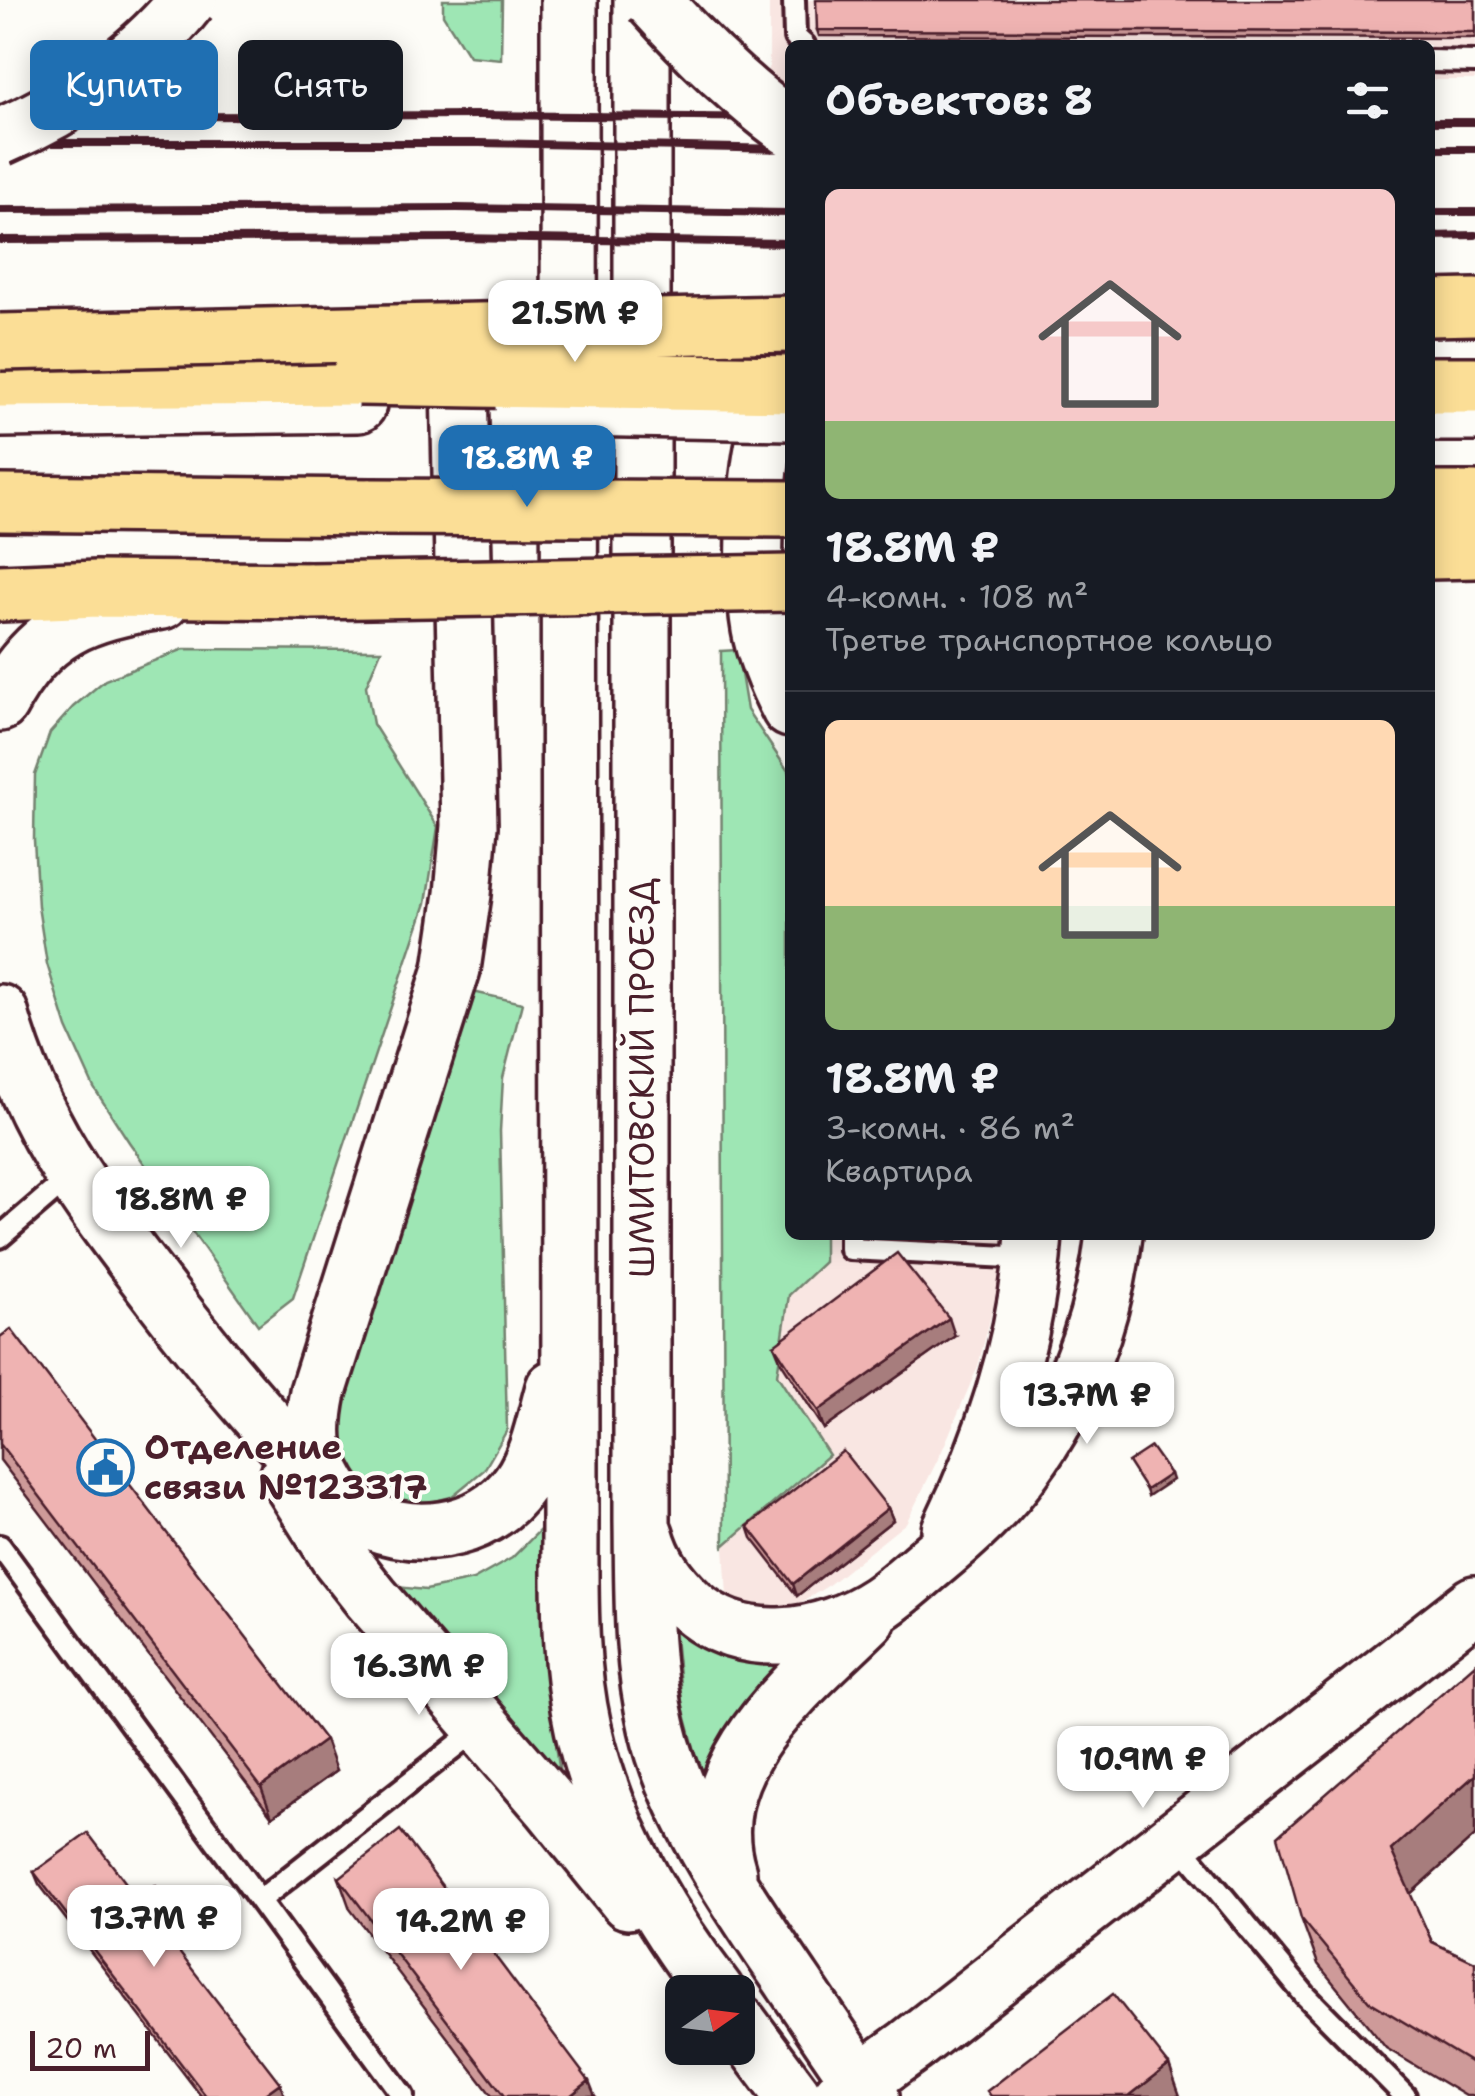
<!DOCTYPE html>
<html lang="ru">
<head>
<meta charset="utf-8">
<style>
	:root { --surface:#171b24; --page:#20242c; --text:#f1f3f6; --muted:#9ea1a6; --line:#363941; --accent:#1f6fb2 }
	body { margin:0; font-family:"Shantell Sans",sans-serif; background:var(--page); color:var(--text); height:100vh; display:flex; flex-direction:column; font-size:38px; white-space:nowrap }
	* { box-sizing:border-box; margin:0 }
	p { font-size:32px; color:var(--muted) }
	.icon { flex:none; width:55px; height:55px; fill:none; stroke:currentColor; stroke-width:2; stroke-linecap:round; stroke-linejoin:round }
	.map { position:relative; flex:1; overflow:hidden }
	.side { position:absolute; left:785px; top:40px; width:650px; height:1200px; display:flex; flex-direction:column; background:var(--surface); border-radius:15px; box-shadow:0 5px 25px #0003 }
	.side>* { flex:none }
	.guide { position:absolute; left:30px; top:40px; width:605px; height:90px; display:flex; gap:20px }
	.needle { width:65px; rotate:76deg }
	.fabs { position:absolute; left:665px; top:1975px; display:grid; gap:20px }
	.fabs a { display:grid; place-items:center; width:90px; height:90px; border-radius:15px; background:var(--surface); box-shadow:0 5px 25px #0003; font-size:50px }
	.scale { position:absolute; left:30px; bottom:25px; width:120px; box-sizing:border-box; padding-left:10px; border:5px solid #4a1f2b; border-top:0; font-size:28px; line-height:35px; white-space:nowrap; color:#4a1f2b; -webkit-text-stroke:8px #fdfcf7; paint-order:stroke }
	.price { position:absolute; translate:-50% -85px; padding:0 22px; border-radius:20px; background:#fff; color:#222; font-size:32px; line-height:65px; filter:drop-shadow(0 2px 5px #0008) }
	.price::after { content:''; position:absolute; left:50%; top:60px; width:30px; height:22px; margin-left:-15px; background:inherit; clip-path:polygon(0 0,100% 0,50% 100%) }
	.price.selected { background:var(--accent); color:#fff }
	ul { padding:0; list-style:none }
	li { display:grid; align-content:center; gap:20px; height:530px; padding:0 40px }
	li+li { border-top:2px solid var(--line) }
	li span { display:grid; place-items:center; height:310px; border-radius:15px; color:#555 }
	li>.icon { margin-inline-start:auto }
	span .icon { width:180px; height:180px; fill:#fffc; stroke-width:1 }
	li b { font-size:42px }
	h2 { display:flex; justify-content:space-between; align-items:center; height:120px; padding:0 40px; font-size:42px }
	.tag { padding:0 35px; border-radius:15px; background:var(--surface); box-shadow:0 5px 25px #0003; font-size:35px; line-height:90px }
	.tag.selected { background:var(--accent); color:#fff }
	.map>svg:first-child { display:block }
</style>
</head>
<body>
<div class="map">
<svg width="1475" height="2096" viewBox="0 0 1475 2096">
	<rect width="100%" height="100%" fill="#fdfcf7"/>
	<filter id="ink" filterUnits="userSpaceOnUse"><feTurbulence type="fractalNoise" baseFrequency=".01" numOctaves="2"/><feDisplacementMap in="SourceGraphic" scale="20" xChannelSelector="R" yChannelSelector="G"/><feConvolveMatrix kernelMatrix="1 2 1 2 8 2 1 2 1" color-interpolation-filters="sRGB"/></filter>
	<g filter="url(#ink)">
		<!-- built -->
		<path fill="#f9e6e2" d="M769,0H1475V80H1430V45H790V89L769,90Z
			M824,1235H1003L997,1292L978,1366L942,1451L906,1523L826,1587L797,1605L760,1608L727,1597L724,1546L828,1455L750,1332L824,1262Z"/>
		<!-- green -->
		<path fill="#9ee6b4" stroke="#748270" stroke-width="2.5" d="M443,0H502L501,59L469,56L443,15Z
			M184,649L381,650L366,686L373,724L438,827L426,903L293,1298L258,1325L129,1142L94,1088L67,1028L47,964L38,906L34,840L35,775L50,733L73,707L105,680Z
			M737,650L747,710L790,774V1235H824V1262L789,1295L777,1375L829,1455L724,1546L721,651Z
			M464,990L522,1003L503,1078L500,1131L507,1430L484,1470L451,1497L412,1507L381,1500L351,1478L337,1441L340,1395Z
			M545,1525L542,1588L544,1651L560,1774L387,1586L426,1590L473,1580L512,1558Z
			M671,1601L820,1655L715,1803L696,1755L682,1703Z"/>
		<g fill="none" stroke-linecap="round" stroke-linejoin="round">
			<defs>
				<path id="lane" d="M794,0L795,37L804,45
					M1430,61L1475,62
					M850,1235V1249L1030,1258
					M0,1237L71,1176
					M0,1546L403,2096
					M1177,1841L1305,1995L1405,2096
					M260,1900L479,1728"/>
				<path id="secondary" d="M569,0L570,1522C570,1590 568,1661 583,1728C604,1824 657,1915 716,1992
					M642,0V1521C643,1590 641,1660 657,1727C677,1815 743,1908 793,1982C819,2020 844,2059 871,2096
					M790,379C751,424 750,572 760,629C765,657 777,684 790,709
					M0,409L358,404
					M1430,413H1475
					M0,703C38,630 85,611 162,601
					M0,1013C32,1129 90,1202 161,1295C219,1371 283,1448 354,1512C406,1545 484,1536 520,1483C539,1456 545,1419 554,1388
					M288,1477L338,1556L371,1598L551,1806L628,1901
					M339,1499C312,1462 309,1436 318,1392L452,969L463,894L469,826L459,384C452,366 444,354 428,343
					M950,1530C995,1437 1027,1339 1034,1235
					M645,1534C653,1563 667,1583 689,1604C741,1653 824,1640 880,1603C899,1590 916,1574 933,1560C967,1532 999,1503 1024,1467C1074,1399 1104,1319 1114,1235
					M728,1873C694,1765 800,1685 868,1618
					M738,2022L793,2096
					M841,2096L910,2046L1475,1604"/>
				<path id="primary" d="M1430,308L1475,307
					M0,379L359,377
					M1430,385H1475
					M1430,500H1475
					M0,503L371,507
					M1430,551L1475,550
					M0,593L97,589L311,591"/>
			</defs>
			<!-- lane casing -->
			<use href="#lane" stroke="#4a1f2b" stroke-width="28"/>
			<!-- secondary casing -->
			<use href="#secondary" stroke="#4a1f2b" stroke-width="62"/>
			<!-- primary casing -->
			<use href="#primary" stroke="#4a1f2b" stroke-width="62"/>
			<!-- lane -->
			<use href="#lane" stroke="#fdfcf7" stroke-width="20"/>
			<!-- secondary -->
			<use href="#secondary" stroke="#fdfcf7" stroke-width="55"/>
			<!-- primary -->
			<use href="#primary" stroke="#fbde96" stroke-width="55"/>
			<!-- rail -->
			<path stroke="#4a1f2b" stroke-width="8" d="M0,117L479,115L790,118
				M1430,122H1475
				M0,143H479L790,149
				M1430,149H1475
				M0,210L457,208L790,213
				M1430,212H1475
				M1430,236L1475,235
				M0,240L456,238L790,243"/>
			<defs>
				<path id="secondary-bridge" d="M652,0C695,48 738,90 790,128
					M0,137C70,107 141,60 188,0
					M523,407L790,412"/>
				<path id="primary-bridge" d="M0,342L790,324
					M359,377L790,384
					M371,507L790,509
					M311,591L790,583"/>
			</defs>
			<!-- secondary-bridge casing -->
			<use href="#secondary-bridge" stroke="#4a1f2b" stroke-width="62" stroke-linecap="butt"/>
			<!-- primary-bridge casing -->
			<use href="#primary-bridge" stroke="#4a1f2b" stroke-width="62" stroke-linecap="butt"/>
			<!-- secondary-bridge -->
			<use href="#secondary-bridge" stroke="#fdfcf7" stroke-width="55"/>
			<!-- primary-bridge -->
			<use href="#primary-bridge" stroke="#fbde96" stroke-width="55"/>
		</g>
		<!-- wall -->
		<path fill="#ce9a99" stroke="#4a1f2b" stroke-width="2.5" d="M1475,0V38L819,36L817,30Z
			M955,1336L824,1429L781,1362L774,1345Z
			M0,1337L336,1771L272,1817L0,1460Z
			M888,1508L893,1520L797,1596L752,1538L748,1526Z
			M1475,1664V1836L1410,1894L1432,1942L1475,1962V2096H1466L1386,2048L1318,1964L1301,1918Z
			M34,1872L135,1895L179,1921L178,1932L169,1940L284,2095L201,2096L39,1884Z
			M339,1878L595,2096H492L350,1909Z"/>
		<!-- shaded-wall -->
		<path fill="#a77d7d" stroke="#4a1f2b" stroke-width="2.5" d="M949,1318L955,1336L824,1429L818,1411Z
			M1170,1474L1172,1480L1148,1496L1146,1490Z
			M888,1508L893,1520L797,1596L793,1584Z
			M325,1740L336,1771L272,1817L261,1787Z
			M1475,1775V1836L1408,1896L1391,1850Z
			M175,1909L179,1921L178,1932L166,1942L162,1930Z
			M1169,2065L1180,2096H1129Z
			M589,2081L595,2096H570Z
			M280,2083L284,2095L283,2096H262Z"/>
		<!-- building -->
		<path fill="#efb3b2" stroke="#4a1f2b" stroke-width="2.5" d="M816,0H1475V32L817,30Z
			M897,1253L949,1318L818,1411L774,1345Z
			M11,1329L325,1740L261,1787L0,1444V1337Z
			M1151,1447L1170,1474L1146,1490L1128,1462Z
			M843,1451L888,1508L793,1584L748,1526Z
			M1475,1664V1775L1391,1850L1432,1942L1475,1962V2063L1470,2062L1369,2001L1301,1918L1278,1836Z
			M400,1830L589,2081L570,2096H504L339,1878Z
			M88,1833L135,1895L146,1887L156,1886L175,1909L174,1920L162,1930L280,2083L262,2096H206L34,1872Z
			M1113,1994L1169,2065L1129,2096H991L987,2091Z"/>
	</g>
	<!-- icons -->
	<defs>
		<symbol id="civic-ring" viewBox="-11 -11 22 22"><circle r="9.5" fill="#fdfcf7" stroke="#1f6fb2" stroke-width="1.5"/><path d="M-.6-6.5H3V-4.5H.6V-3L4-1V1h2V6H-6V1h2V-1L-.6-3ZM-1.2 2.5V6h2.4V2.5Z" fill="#1f6fb2"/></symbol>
	</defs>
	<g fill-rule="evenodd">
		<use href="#civic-ring" x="74" y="1436" width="63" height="63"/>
	</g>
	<g text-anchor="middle" stroke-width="8" stroke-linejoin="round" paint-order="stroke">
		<!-- street labels -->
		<g font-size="35" fill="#4a1f2b" stroke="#fdfcf7">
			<text transform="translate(642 1078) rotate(-90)" y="12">ШМИТОВСКИЙ ПРОЕЗД</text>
		</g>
		<!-- poi labels -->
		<g font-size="35" font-weight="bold" fill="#4a1f2b" stroke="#fdfcf7" text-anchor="start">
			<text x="144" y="1459">Отделение<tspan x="144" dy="40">связи №123317</tspan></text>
		</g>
	</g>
</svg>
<div class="fabs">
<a><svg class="needle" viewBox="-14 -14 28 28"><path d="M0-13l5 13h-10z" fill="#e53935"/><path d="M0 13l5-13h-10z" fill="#9ea1a6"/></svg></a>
</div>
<div class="scale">20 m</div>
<b class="price" style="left:575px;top:365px">21.5M ₽</b>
<b class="price selected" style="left:527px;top:510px">18.8M ₽</b>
<b class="price" style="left:181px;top:1251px">18.8M ₽</b>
<b class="price" style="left:1087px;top:1447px">13.7M ₽</b>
<b class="price" style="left:419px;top:1718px">16.3M ₽</b>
<b class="price" style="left:1143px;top:1811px">10.9M ₽</b>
<b class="price" style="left:154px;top:1970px">13.7M ₽</b>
<b class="price" style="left:461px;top:1973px">14.2M ₽</b>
<div class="guide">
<a class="tag selected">Купить</a>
<a class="tag">Снять</a>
</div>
<section class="side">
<h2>Объектов: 8<svg class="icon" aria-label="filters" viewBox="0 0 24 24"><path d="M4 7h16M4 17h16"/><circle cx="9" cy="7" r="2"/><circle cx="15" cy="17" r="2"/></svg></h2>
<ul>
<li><span style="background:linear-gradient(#f6c9c9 75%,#8fb573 0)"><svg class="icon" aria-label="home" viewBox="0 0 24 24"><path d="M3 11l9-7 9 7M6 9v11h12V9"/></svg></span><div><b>18.8M ₽</b><p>4-комн. · 108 m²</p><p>Третье транспортное кольцо</p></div></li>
<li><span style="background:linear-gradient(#ffd9b3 60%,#8fb573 0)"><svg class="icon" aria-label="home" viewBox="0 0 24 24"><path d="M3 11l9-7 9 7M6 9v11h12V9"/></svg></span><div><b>18.8M ₽</b><p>3-комн. · 86 m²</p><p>Квартира</p></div></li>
</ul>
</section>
</div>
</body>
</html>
